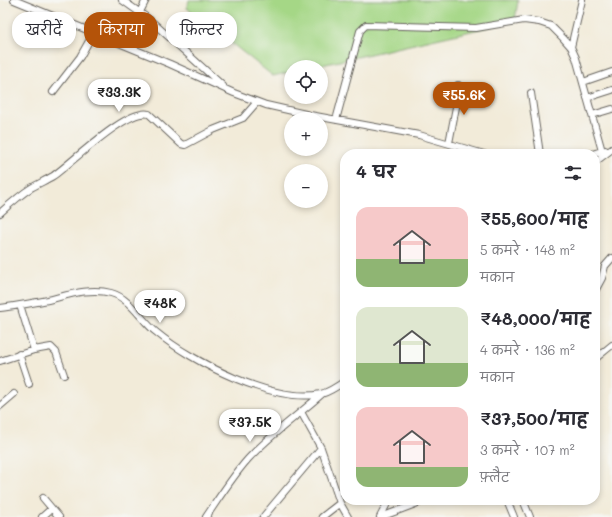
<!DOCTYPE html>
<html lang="hi">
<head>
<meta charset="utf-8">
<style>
	:root { --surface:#fff; --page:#f2f2f3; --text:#2b2b33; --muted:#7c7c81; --accent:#b45309 }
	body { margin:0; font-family:Mali,"Playpen Sans Deva",sans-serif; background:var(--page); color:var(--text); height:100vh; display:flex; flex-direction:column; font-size:15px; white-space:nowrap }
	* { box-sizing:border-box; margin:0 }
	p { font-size:13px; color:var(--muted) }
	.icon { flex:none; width:22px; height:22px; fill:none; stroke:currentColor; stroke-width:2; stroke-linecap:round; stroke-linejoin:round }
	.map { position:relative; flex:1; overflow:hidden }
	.panel { position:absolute; left:340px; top:149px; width:260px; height:356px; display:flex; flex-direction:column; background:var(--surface); border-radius:16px; box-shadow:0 2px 6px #0003 }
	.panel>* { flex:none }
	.banner { position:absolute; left:12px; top:12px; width:268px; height:36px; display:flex; gap:8px }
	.buttons { position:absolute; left:284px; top:60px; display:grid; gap:8px }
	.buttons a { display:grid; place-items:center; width:44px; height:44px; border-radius:50%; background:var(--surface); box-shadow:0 2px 6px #0003; font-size:20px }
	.price { position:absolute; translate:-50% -34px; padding:0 9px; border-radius:14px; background:#fff; color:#222; font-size:13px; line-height:26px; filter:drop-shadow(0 1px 2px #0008) }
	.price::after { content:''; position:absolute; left:50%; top:24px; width:12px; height:9px; margin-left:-6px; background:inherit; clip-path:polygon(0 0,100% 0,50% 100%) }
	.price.selected { background:var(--accent); color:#fff }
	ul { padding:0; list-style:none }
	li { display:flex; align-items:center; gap:12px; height:100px; padding:0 16px }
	li span { display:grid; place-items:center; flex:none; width:112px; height:80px; border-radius:12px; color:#555 }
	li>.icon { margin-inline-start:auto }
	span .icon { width:48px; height:48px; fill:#fffc; stroke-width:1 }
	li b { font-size:17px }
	h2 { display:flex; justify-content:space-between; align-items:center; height:48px; padding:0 16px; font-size:17px }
	.chip { padding:0 14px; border-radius:16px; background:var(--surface); box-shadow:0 2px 6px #0003; font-size:14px; line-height:36px }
	.chip.selected { background:var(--accent); color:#fff }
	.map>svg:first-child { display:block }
</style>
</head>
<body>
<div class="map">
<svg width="612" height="517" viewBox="0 0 612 517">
	<rect width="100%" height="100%" fill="#f6f6f2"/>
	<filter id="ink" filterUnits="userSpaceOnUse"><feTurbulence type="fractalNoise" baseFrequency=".025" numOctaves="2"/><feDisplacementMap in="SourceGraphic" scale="8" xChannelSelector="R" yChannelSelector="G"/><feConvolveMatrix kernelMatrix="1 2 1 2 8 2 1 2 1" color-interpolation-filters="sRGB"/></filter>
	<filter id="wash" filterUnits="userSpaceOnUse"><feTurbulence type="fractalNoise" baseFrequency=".012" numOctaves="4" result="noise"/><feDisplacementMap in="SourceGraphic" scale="16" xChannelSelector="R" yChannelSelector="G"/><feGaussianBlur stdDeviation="0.9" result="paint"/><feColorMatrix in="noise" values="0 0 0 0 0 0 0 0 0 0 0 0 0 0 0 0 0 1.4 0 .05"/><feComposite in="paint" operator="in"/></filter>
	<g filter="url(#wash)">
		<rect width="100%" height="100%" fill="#f2ebd9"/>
		<!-- green -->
		<path fill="#a5d786" stroke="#607a51" d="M189,0H518L515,21L313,67H291V72L273,76L187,8Z"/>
	</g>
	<g filter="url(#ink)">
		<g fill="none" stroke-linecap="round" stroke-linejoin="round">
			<defs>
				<path id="street" d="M14,0L170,64L234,93L266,105L310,115L419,135L484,154
					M122,0L149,19L223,86
					M140,12L146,0
					M571,47L582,0
					M583,82L612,72
					M53,92L80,57L93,34
					M531,93L540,154
					M587,98L612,90
					M592,115L612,109
					M336,120L360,31L366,25L476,28L524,20L539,22L551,26L563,38L571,47L576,58L602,151
					M449,143L456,107L458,85
					M592,154L605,150
					M595,162L612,149
					M0,213C10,204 20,195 31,188C38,184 46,180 53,176C72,163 127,108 149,114L181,144L185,145L213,130L243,118L257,102
					M595,291L602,278L605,266L612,258
					M20,305L34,350
					M0,308C16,306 32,303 48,300C68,295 90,287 111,293C130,298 141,320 156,332C192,362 274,404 321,394C329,392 338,386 345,381
					M19,354L29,384
					M595,359L612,345
					M0,361L34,350L51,347L56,352L64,375
					M0,406L14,394
					M301,412L321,448L340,503L348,517
					M43,498L59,517
					M507,500L514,517
					M523,500L530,517
					M42,517L51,509
					M206,517C219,498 232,477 248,459C270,435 297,416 322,394
					M263,517L321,448
					M322,517L340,503
					M380,517L389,500
					M381,517L426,500"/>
			</defs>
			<!-- street casing -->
			<use href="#street" stroke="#67645e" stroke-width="8"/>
			<!-- street -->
			<use href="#street" stroke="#fff" stroke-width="6"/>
		</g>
	</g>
</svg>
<div class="buttons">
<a><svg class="icon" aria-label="locate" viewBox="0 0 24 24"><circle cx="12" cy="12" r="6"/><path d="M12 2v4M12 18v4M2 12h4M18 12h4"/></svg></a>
<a>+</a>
<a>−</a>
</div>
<b class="price" style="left:119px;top:113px">₹33.3K</b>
<b class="price selected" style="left:464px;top:116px">₹55.6K</b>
<b class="price" style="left:160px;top:324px">₹48K</b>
<b class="price" style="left:250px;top:443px">₹37.5K</b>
<div class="banner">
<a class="chip">खरीदें</a>
<a class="chip selected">किराया</a>
<a class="chip">फ़िल्टर</a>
</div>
<section class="panel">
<h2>4 घर<svg class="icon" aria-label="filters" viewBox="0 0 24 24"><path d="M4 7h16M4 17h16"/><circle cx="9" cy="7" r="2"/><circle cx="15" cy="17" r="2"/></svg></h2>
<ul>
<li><span style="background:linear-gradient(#f6c9c9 65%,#8fb573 0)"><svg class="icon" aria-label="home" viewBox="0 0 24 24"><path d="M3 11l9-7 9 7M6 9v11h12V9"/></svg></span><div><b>₹55,600/माह</b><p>5 कमरे · 148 m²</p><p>मकान</p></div></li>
<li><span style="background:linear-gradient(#dfe7d0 70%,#8fb573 0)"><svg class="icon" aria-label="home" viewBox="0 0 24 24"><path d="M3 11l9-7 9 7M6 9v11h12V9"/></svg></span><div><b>₹48,000/माह</b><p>4 कमरे · 136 m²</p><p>मकान</p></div></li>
<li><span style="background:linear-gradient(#f6c9c9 75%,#8fb573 0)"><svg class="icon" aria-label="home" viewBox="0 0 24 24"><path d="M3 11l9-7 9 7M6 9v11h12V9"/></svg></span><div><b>₹37,500/माह</b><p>3 कमरे · 107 m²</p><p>फ़्लैट</p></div></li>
</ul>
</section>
</div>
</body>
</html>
